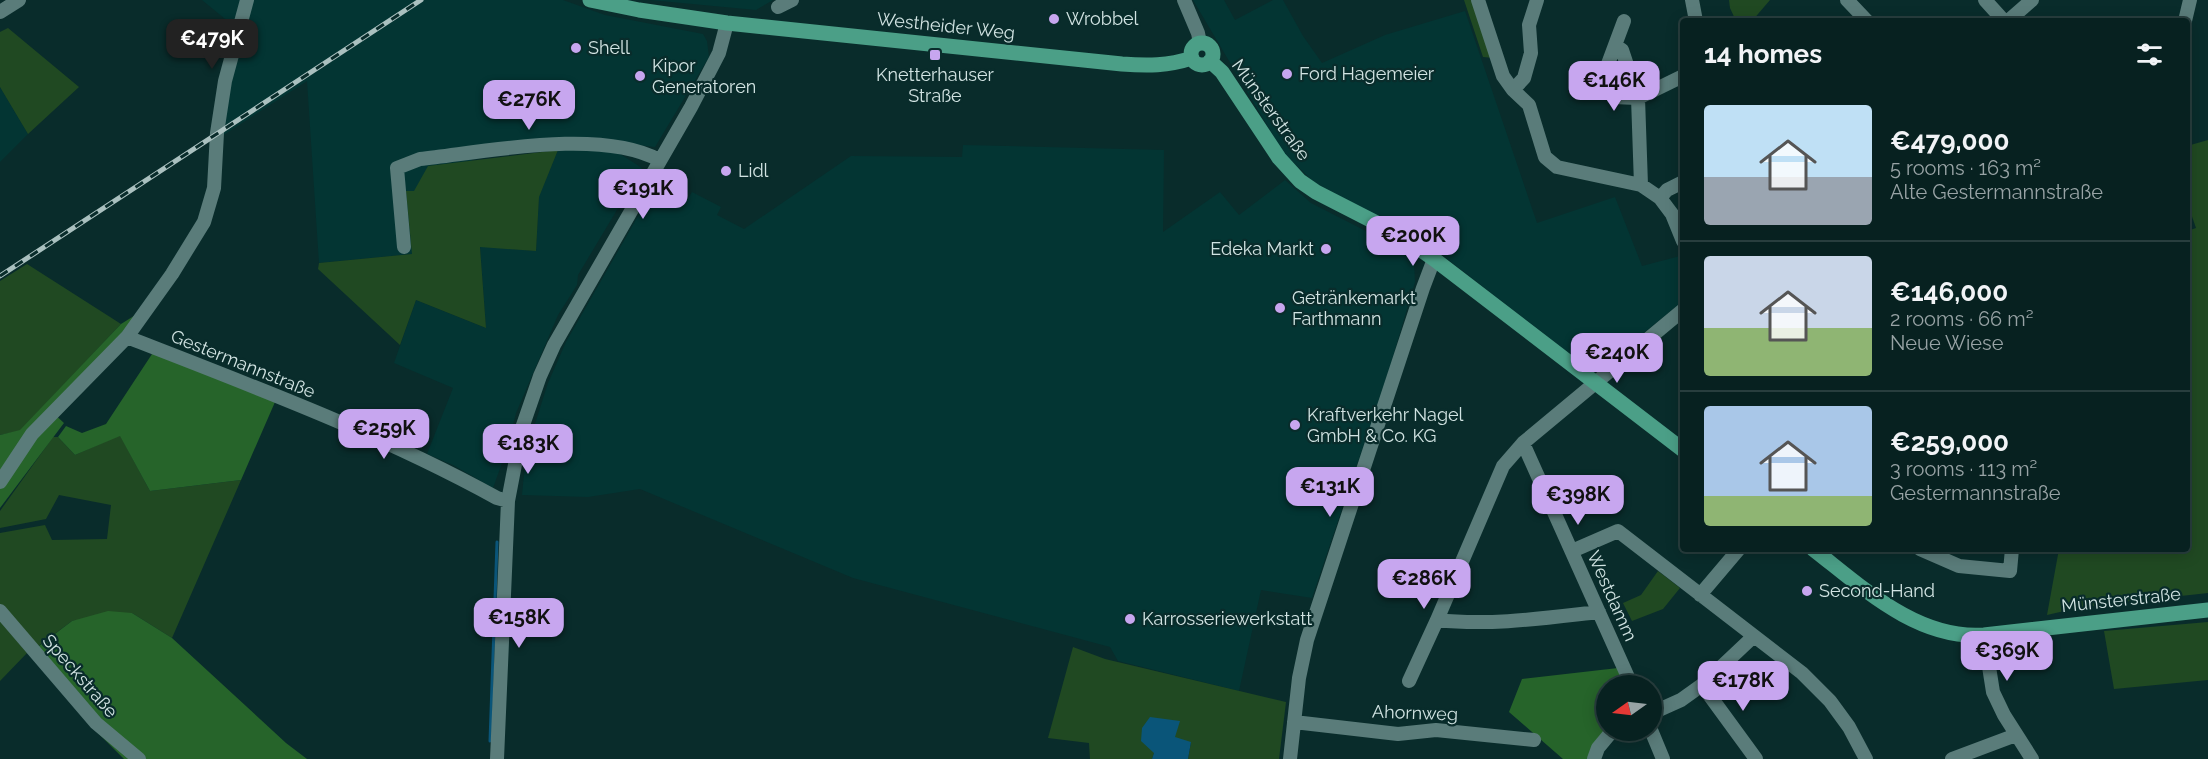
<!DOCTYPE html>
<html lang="en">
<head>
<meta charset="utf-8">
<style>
	:root { --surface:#072120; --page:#152e2d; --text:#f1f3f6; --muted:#98a3a5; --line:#283e3e; --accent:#c7a6ef }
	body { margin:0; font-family:Raleway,sans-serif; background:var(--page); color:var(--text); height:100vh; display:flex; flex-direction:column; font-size:22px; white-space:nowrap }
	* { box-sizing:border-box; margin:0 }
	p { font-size:20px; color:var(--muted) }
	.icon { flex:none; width:33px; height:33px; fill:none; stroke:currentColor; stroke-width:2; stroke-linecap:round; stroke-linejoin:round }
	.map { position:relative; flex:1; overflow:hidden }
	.details { position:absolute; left:1680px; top:18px; width:510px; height:534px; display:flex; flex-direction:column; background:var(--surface); border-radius:6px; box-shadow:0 3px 15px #0003,0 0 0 2px var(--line) }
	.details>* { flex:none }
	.needle { width:39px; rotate:256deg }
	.fabs { position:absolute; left:1596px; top:675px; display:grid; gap:12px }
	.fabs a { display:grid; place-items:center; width:66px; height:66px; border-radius:50%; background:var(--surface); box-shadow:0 3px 15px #0003,0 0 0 2px var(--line); font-size:30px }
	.price { position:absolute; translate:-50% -51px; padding:0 14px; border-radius:12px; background:var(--accent); color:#111; font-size:20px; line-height:39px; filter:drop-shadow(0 2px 3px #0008) }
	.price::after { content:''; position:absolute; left:50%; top:36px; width:18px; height:14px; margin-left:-9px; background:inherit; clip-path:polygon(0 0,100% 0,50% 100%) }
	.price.selected { background:#222; color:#fff }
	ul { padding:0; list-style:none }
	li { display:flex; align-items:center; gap:18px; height:150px; padding:0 24px }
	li+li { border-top:2px solid var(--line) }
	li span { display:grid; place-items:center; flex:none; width:168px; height:120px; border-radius:6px; color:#555 }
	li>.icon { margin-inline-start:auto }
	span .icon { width:72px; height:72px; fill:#fffc; stroke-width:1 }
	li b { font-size:26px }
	h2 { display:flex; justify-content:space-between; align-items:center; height:72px; padding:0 24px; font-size:26px }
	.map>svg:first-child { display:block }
</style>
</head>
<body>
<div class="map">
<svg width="2208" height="759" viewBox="0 0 2208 759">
	<rect width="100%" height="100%" fill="#092c2b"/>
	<!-- built -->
	<path fill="#033533" d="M202,0H563L605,15L703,34L707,41L709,57L655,147L573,138L470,149L472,161L428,166L412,254L319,263L307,81L222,136L229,77L242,28L230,23Z
		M650,0H773L756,10Z
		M1193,0H1224L1235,20L1273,0H1283L1303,36L1322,63L1385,35L1465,11L1537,223L1615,197L1642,266L1680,256L1683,266V301L1603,366L1587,367L1442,255L1402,230L1314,182L1284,154Z
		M0,87L28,134L0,162Z
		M963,145L1164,150L1163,232L1220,192L1239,215L1285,180L1311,203L1403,250L1414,262L1415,282L1389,370L1312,598L1261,590L1239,691L1118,661L1110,647L853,578L640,489L588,497L522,495L525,464L533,430L548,383L566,342L657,183L687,200L692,192L721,207L717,215L744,229L851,156L962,157Z
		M572,149L617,152L642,168L578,275L577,285L558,315L516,413L507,449L493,488L453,465L427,454L453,388L394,363L416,300L486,328L480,246L536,251L539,196L558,150Z"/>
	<!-- green -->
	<path fill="#204922" d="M1464,0H1476L1494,58L1483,57Z
		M1729,0H1770L1752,21H1736L1730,8Z
		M8,28L79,87L28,134L0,87V32Z
		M2208,140V593C2154,599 2099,602 2047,615L2059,549H2187V231L2196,228L2187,202V146Z
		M558,150L539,197L536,251L480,247L486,328L416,300L400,345L318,269L319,263L412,254L406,191H414L428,166Z
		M27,264L121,324L20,431L0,435V281Z
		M120,435L150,491L241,480L172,638L132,613L72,621L37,647L0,604V533L45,525L52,540L107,539L111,505L59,495L46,519L0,528V511L53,437H58L75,455Z
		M1658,571L1680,588L1663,609L1632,621L1623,603L1641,595Z
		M0,621L27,653L0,681Z
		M2208,622V680L2114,689L2104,631Z
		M1073,647L1105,659L1286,702L1279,759H1188L1191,742L1154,753L1152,759H1090L1089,743L1048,738Z"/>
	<!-- forest -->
	<path fill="#26642a" d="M145,309L50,410L64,423L0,508V435L20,430L121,324Z
		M154,351L275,402L241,480L150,491L120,436L75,455L58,437L66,426L82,433L106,424Z
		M108,611L132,613L172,638L286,743L307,759H124L98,733L31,652L72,621Z
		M1618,668L1625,685L1606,686V730L1588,759H1563L1509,712L1522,679Z"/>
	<!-- water -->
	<path fill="#0a5579" d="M1150,717L1180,721L1175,737L1191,742L1188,759H1152L1154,753L1141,741L1142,728Z"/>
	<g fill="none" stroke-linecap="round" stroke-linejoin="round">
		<!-- stream -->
		<path stroke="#0a5579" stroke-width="3" d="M490,741L497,542"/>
		<!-- minor -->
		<path stroke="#5a7c7a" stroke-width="14" d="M1184,0L1198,33L1200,43
			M1478,0L1503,76L1513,90
			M1537,0L1529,25L1531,53L1524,78L1513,90L1529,105L1545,157L1557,167L1641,185L1660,198L1672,214L1683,241
			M1692,0L1696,21
			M1847,0L1867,21
			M1985,0L2004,21
			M778,7L792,0
			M0,12L19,0
			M2008,21L2032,0
			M2185,21L2190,0
			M1616,46L1622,50L1638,98L1613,97L1605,72L1624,21
			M1641,185L1638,98L1683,76
			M1660,198L1667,190L1683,182
			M404,247L397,168L420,159C485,152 601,128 659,160
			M127,337C252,386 379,433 497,498L508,501
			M1523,443L1503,466L1437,620C1491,626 1545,618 1599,612
			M0,482L32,434L127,337L172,274L204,222L214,188L217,133L225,81L247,0
			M1920,549L1959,566L2010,571L2012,549
			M1572,551L1618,531L1802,673L1830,701L1849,727L1866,759
			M1700,595L1739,549
			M0,611L96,723L139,759
			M1984,635L1993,692L2004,715L2032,759
			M1409,681L1437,620
			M1702,685L1756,759
			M1632,686L1523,443L1683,310
			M1652,713L1681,700L1702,685L1754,636
			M1294,722L1398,734L1436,730L1534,740
			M1651,730L1663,759
			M497,759L508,501L522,428L540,376L554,345L691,107L719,53L727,23
			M1290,759L1299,678L1307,640L1423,288L1434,259
			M1594,759L1598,748L1613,730
			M1952,759L2016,735"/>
		<!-- major -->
		<path stroke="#4b9f87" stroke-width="15" d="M590,0L639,10L727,23L1122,64C1147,66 1168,66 1192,58
			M1191 54a11 11 0 1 1 22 0a11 11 0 1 1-22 0Z
			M1210,61L1222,72L1279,158L1300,181L1316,192L1398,234L1434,259L1683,450
			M1813,549C1862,587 1917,640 1984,635L2208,610"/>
		<defs>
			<path id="rail" d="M0,276L421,0"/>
		</defs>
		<!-- rail casing -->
		<use href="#rail" stroke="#aac0bf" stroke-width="5"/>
		<!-- rail -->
		<use href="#rail" stroke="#092c2b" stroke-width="3" stroke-dasharray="9" stroke-linecap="butt"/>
	</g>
	<!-- markers -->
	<g fill="#c7a6ef" stroke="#092c2b" stroke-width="2">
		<circle cx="1054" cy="19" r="6"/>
		<circle cx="576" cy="48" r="6"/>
		<rect x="929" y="49" width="12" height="12" rx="3"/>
		<circle cx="1287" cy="74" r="6"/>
		<circle cx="640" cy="76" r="6"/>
		<circle cx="726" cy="171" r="6"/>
		<circle cx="1326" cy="249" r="6"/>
		<circle cx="1280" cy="308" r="6"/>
		<circle cx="1295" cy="425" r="6"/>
		<circle cx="1807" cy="591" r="6"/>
		<circle cx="1130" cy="619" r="6"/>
	</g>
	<g text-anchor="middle" stroke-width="4.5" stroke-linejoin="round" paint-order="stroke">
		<!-- poi labels -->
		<g font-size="18" fill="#d1e3e2" stroke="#092c2b" text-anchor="start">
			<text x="1066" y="25">Wrobbel</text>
			<text x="588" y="54">Shell</text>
			<text x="652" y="72">Kipor<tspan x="652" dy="21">Generatoren</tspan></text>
			<text x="1299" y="80">Ford Hagemeier</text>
			<text x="935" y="81" text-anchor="middle">Knetterhauser<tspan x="935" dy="21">Straße</tspan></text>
			<text x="738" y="177">Lidl</text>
			<text x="1314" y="255" text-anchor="end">Edeka Markt</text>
			<text x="1292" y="304">Getränkemarkt<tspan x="1292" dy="21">Farthmann</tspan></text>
			<text x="1307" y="421">Kraftverkehr Nagel<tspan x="1307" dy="21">GmbH &amp; Co. KG</tspan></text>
			<text x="1819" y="597">Second-Hand</text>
			<text x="1142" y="625">Karrosseriewerkstatt</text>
		</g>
		<!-- street labels -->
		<g font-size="18" fill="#d1e3e2" stroke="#092c2b">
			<text transform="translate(946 26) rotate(6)" y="6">Westheider Weg</text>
			<text transform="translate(1271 110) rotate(54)" y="6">Münsterstraße</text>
			<text transform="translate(243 364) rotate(22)" y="6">Gestermannstraße</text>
			<text transform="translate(1612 596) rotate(66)" y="6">Westdamm</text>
			<text transform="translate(2121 600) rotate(-6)" y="6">Münsterstraße</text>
			<text transform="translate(80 676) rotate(49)" y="6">Speckstraße</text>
			<text transform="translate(1415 713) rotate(2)" y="6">Ahornweg</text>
		</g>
	</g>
</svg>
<div class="fabs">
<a><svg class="needle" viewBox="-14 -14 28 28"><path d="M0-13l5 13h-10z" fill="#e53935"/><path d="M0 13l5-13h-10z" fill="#98a3a5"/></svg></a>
</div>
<b class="price selected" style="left:212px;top:70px">€479K</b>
<b class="price" style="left:1614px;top:112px">€146K</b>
<b class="price" style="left:529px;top:131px">€276K</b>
<b class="price" style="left:643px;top:220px">€191K</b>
<b class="price" style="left:1413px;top:267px">€200K</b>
<b class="price" style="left:1617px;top:384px">€240K</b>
<b class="price" style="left:384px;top:460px">€259K</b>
<b class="price" style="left:528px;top:475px">€183K</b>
<b class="price" style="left:1330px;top:518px">€131K</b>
<b class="price" style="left:1578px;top:526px">€398K</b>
<b class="price" style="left:1424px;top:610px">€286K</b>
<b class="price" style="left:519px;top:649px">€158K</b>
<b class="price" style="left:2007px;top:682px">€369K</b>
<b class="price" style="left:1743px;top:712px">€178K</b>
<section class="details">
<h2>14 homes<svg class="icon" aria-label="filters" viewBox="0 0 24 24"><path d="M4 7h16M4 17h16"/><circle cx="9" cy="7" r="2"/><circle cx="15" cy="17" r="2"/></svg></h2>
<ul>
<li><span style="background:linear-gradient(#bfe0f5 60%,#9aa5b1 0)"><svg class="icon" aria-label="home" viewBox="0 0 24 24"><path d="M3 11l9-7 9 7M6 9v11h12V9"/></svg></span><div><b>€479,000</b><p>5 rooms · 163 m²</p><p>Alte Gestermannstraße</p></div></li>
<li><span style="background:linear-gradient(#c9d6e8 60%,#8fb573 0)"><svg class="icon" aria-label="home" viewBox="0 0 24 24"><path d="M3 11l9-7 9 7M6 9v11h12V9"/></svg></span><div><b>€146,000</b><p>2 rooms · 66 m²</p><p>Neue Wiese</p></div></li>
<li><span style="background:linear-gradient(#a9c7e8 75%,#8fb573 0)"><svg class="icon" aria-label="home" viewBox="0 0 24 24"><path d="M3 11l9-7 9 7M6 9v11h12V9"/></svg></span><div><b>€259,000</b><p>3 rooms · 113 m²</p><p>Gestermannstraße</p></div></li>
</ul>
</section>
</div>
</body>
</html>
